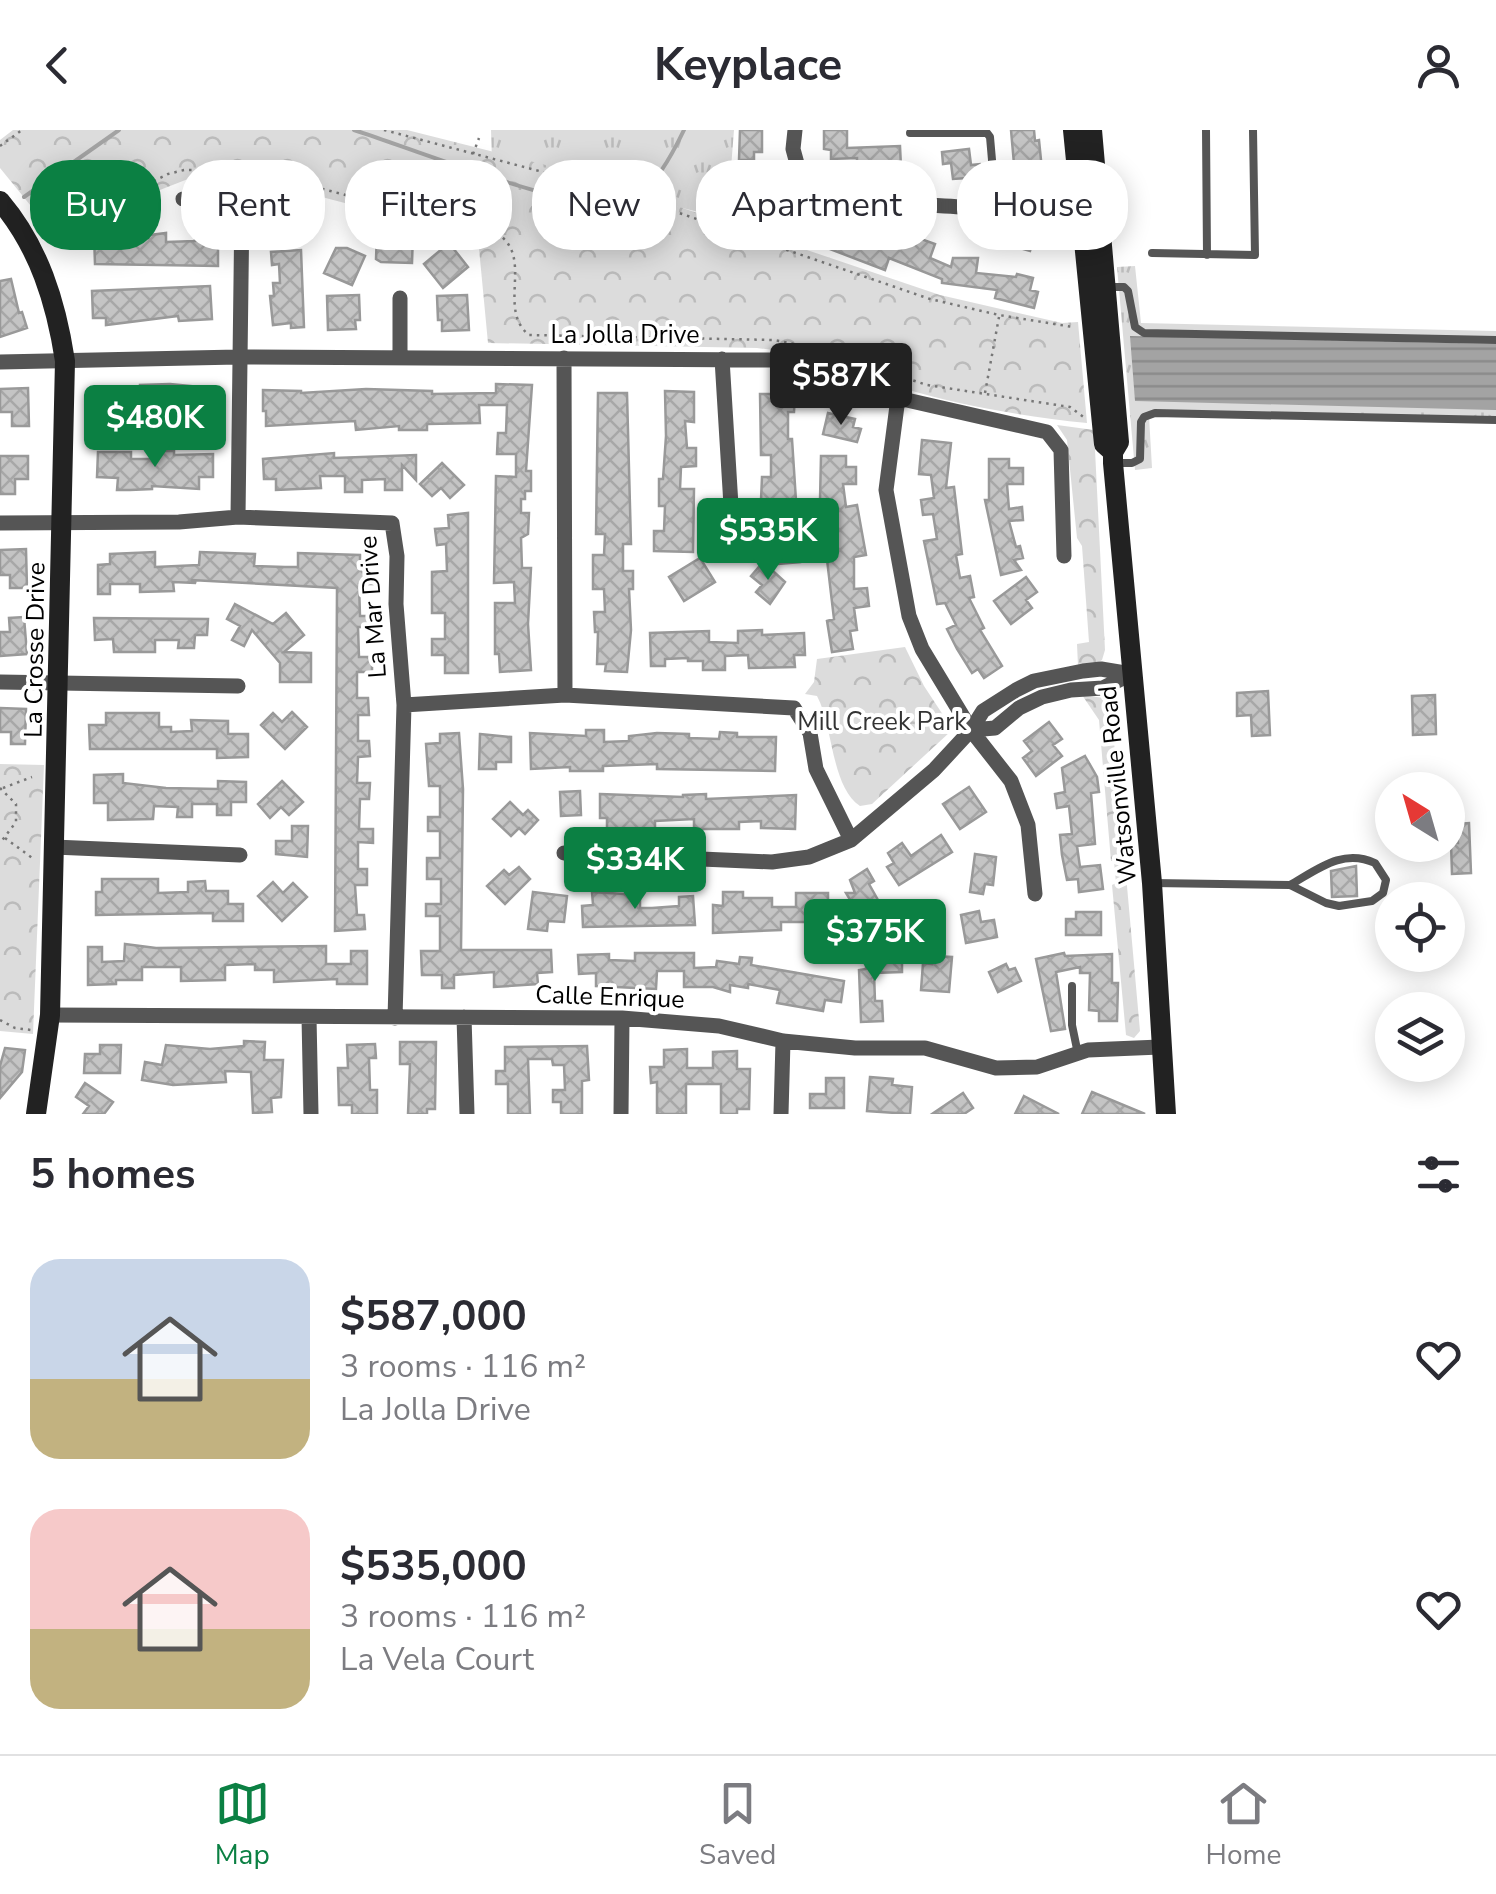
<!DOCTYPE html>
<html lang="en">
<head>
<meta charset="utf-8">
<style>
	:root { --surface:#fff; --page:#f2f2f3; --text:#2b2b33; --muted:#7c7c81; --line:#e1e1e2; --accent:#0b8043 }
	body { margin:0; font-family:"Nunito Sans",sans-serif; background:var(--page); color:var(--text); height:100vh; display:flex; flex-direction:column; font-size:38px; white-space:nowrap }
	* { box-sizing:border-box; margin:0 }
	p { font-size:32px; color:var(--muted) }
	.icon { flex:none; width:55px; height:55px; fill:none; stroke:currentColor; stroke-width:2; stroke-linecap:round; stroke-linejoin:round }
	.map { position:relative; height:984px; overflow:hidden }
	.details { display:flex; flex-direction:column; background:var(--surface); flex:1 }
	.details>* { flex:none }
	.hud { position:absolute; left:30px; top:30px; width:1438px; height:90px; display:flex; gap:20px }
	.needle { width:65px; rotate:323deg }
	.tools { position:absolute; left:1375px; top:642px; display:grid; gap:20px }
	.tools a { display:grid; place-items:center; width:90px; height:90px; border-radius:50%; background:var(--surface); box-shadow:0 5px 25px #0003; font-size:50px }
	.price { position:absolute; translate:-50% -85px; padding:0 22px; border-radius:10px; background:var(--accent); color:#fff; font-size:32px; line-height:65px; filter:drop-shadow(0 2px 5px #0008) }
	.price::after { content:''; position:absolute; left:50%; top:60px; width:30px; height:22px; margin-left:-15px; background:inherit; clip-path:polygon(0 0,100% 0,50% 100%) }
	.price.active { background:#222; color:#fff }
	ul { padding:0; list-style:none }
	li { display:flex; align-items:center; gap:30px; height:250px; padding:0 30px }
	li span { display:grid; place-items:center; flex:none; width:280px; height:200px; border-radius:30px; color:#555 }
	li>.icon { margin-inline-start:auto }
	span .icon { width:120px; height:120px; fill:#fffc; stroke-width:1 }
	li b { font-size:42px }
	h2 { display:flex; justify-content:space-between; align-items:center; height:120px; padding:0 30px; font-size:42px }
	.chip { padding:0 35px; border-radius:40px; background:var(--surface); box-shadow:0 5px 25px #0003; font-size:35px; line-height:90px }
	.chip.active { background:var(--accent); color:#fff }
	header { display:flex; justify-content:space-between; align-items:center; height:130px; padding:0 30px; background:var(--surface); font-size:45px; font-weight:700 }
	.menu { display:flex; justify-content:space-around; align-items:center; height:140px; border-top:2px solid var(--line); background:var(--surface); font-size:28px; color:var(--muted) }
	.menu a { display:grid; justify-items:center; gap:5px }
	.menu .active { color:var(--accent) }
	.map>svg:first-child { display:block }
</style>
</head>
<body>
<header><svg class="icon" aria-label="back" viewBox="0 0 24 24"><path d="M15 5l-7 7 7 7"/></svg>Keyplace<svg class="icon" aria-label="person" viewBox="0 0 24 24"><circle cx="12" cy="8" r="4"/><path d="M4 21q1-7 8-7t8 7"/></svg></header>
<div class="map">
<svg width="1496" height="984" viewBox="0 0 1496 984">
	<defs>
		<pattern id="grass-tufts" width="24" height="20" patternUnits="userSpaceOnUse" patternTransform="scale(2.5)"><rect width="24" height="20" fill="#dcdcdc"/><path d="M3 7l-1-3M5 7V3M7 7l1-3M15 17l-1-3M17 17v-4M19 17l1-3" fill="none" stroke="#bbb"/></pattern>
		<pattern id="park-crowns" width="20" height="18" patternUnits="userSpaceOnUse" patternTransform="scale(2.5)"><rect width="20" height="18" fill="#dcdcdc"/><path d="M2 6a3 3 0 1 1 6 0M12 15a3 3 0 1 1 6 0" fill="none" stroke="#bbb"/></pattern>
		<pattern id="water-rules" width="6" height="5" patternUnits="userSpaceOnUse" patternTransform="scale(2.5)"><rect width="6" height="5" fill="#a3a3a3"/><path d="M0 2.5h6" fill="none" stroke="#8b8b8b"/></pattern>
		<pattern id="building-cross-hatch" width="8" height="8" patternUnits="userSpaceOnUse" patternTransform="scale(2.5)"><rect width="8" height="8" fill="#c4c4c4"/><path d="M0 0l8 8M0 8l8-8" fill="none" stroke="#a7a7a7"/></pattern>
	</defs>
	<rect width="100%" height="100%" fill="#fff"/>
	<!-- grass -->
	<path fill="url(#grass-tufts)" d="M491,0H734L727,89L492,31Z
		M1135,136L1141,193L1496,201V293L1149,286L1152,338L1135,340L1117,137Z"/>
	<!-- park -->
	<path fill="url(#park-crowns)" d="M13,0H407L585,45L940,165L1062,193L1078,192L1087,293C1027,287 963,276 905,259C855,243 809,224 757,218L488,213L478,108L280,56L234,48L188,49L106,81L74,102L53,109L35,81L0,38V10Z
		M1057,295L1094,300L1105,520L1102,530L1093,535L1078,536L1077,514L1089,512L1082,416L1077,408L1067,310Z
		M905,517L924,556L949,594L950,602L872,674L860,676C831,657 833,595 817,566L805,564L814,552L817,529Z
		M1082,565L1104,568L1111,578L1140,901L1134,908L1126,905L1112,755L1116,753L1114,731H1111L1099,590Z
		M0,634L44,635L33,904L0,901Z"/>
	<!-- water -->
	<path fill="url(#water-rules)" d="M1130,206L1496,214V280L1135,271Z"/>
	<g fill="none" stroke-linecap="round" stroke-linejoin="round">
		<!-- stream -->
		<path stroke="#a3a3a3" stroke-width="4" d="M354,0C400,14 593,91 628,73C654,59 672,25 684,0
			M24,67L119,0"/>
	</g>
	<!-- building -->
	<path fill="url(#building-cross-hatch)" stroke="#999" stroke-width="2.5" d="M740,0H762V22H754V30H739Z
		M824,0H847V18L900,16L901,37H893L894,47L880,48V44H867V36H857V28L831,29V20L824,19Z
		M1011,0H1034L1035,11L1039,10L1045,70L1030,121L1016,117L1018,111L1009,108L1012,97L1008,96L1016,70L1010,34H1014Z
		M969,19L971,35L980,34L982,47L953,49L951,33L943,34L942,22Z
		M762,51L789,91L794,78L819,88L816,96L839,105L842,97L898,117L900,112L910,115L913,106L935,114L930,128L951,137L953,128H978L976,143L1016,147L1017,144L1033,148L1030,160L1038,162L1034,178L995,168L997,160L942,153V149L889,128L885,140L759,92L737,60L748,52L752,58Z
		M285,68L310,75L303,102L277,94Z
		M166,103V112L195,111V104H211V117L218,116V136L95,134L94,105H126V108Z
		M377,103L413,104L412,133L381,132L376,129Z
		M449,113L468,137L443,158L424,134Z
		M336,118H347L365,126L352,155L324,143Z
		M301,120L304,197L291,198V193L273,195L270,166H274L273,153H280L279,134L272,135L271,122Z
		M11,149L19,183L22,182L27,198L0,207V151Z
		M210,156L212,189L179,191L178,186L106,195V188H93L92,161Z
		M359,165L360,190H355L356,199L328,200L327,166Z
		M467,165L469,200L442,201V190H438L437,166Z
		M170,254L209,258V266H215L214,287L171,285V296H100L99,267H140V255Z
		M496,254L532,255L526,341H531V361H525V369H521V383H529L528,404L521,408L522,438H531L528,494L531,540L500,542L499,524H495V473H515L514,452L494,453L496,346L516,347V324H497L498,303H506L507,275H479L480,293L427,294V300H399V296L356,300L355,291L266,296V281H263V260L301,261V263L366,259L432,261V264L496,263Z
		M28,258L29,296H12V282H0V259Z
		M665,261L694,262V292L685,291L687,318H696V336L681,337L680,359H694L693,422L654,421V401H664L665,376H659V349H663L666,306Z
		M598,263H627L631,414H623V441H633V459H629L631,500L627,542L605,541L606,534H597L598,502H595L594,482H605L604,459H593V425H604L605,404H596Z
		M760,264H795L794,282H788V309H792L800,432L779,434L777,411L785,410L782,379L769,378V370H761L762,347H771V325H761Z
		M828,283L855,289L853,297L861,299L857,312L823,304Z
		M922,310L951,313L946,358L954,357L962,424L956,425L960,448L970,446L974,467L969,468L984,498L980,500L1002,536L984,548L978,539L972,543L957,519L947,499L956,495L945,473L937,474L924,411L937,409L933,384L923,385L921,370L934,368L931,345L919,344Z
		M153,321H174V325L213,324V347H199V359L152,356V359L130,360H117L118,348L97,347L98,322H131V329H153Z
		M334,323V328L416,325V350L402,335V360H385V349L362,350V362H345V346H320L321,358L276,360V349H264L263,329Z
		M0,326H28V349H15V364H0Z
		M821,326H846V337H856V354H843L846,377L857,375L866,425L854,427V459L867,458L869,476L854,478L857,500L850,501L853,519L832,522L827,491L834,489L820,370Z
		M989,329H1009V338H1023V354H1007L1009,379L1022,377L1023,390L1009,391L1016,417L1020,416L1023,428L1014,430L1021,440L1001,445L985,370H989Z
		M442,333L464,355L450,368L441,358L432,366L420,354Z
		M468,383V543H445V525H432V509H445V483H432V442L447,441L446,414L437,415L435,399L449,398L448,385Z
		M26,419L27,458H10V445H0V420Z
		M155,422V437L199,435L200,422L255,424L254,436L285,437H298V423L360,425V436H372L373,454H359L360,486H370L371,497H358L359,527H372V542H357V568H368L369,585H358V611H369L370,626L358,627L357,653H370L369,669H360L359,699H373V713L358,712V739H367V755H355L357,785H364L365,799L335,801L337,458L191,450L196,453L173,452L174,461L140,462V454H110V464H98V435L110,434V424Z
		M700,428L715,452L684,471L669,447Z
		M763,432L785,452L770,474L756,462L762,455L751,446Z
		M1026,447L1037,462L1026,470L1032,478L1011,494L994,471Z
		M235,474L273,494L286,483L304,505L284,522L311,523V552H280V533L252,500L244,516L232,510L240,496L227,489Z
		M24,487L27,524L0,526V502H10L9,488Z
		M94,488L208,489L207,505H195L194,518H178L179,510H155V522H114L113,509L95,510Z
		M762,500V505L804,503L805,525H794L795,537L749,538L748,525L725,526V540H703V531H688V528L665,529V536H651L650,503L709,501V512L738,513V501Z
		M1268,561L1270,605L1252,606L1251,585L1237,586V563Z
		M1435,565L1436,604L1413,605L1412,566Z
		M0,578L26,579L25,614H11V602H0Z
		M292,582L307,597L285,619L261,595L273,583L282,592Z
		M106,583H159V597H171V602L192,601L191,590L228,591V604H248V627L217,628V619H90L89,595H106Z
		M1049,592L1062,609L1053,615L1062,626L1036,646L1023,628L1032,621L1024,611Z
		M586,600H604V612L629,611V606L657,603L689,604V608L719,609L720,602L737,603V607H776L775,641L657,639V634L603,636V641H570V637L531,639L530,603L586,606Z
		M459,603L463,659L461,820H551L552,842L537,843L538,854L494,857V842L454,845V858H442V845H422L421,821H440V786H426V774H441V749H427V728H440V701H428V687H440V656H429L426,614L440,613V604Z
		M480,604L511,607V632H496V639H479Z
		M1085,626L1097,647L1099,662L1091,663L1095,714L1077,716L1080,737L1100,735L1103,759L1079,762L1078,749L1067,750L1062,725L1060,705L1072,704L1069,676L1057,678L1055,664L1065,662L1062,638Z
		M123,644V653L166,658L218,659V651L246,652V672H231V685H217V674H192V687H177L178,677L154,676L153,689L108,690V673H94V645Z
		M282,651L303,672L289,685L281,677L270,688L258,674Z
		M969,657L986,682L960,699L943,674Z
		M580,661L581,685L561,686L560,662Z
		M600,664L683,667V665L706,664V669L796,665L795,699L761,698V691L739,692V699H694V689L655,691V700L607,699V688H600Z
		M510,672L523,685L528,680L538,690L525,704L519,698L511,706L493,689Z
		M1469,693L1471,743L1452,744L1451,713H1458L1457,694Z
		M292,696H308L307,727L276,724V711H292Z
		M941,705L952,722L899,755L887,737L894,733L888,723L902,713L911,726Z
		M975,724L996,727L993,755L985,754L983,764L970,762Z
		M1356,736L1357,766L1332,767L1331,741Z
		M519,737L530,749L505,774L487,756L504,740L509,745Z
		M867,739L874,751L869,754L878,770L858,783L846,763H855L850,750Z
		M102,749H158V763L188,762V752L205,751L206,761H228V774H243V791H213V783L96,785V762H102Z
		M273,752L283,763L293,753L307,767L282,791L258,766Z
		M533,762L567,766L564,792L548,791L547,801L528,799Z
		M592,762L640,765V778H652L679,776V767L693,766L695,795L583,797L582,776L593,775Z
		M723,762H743V768H772V777H796V763H828V800H808L809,792H781V800L713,803V775L723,776Z
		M979,781L981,792L994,790L997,807L966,813L961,785Z
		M1076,782H1101V805H1066V789H1076Z
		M125,814L156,818L326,816V834H351V821H367V854H337V849L274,852V840H255V834L225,835V850L181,851V837H142V850H116V854L88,855V817H102V832L124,831Z
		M893,822L894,829H902V842L874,843L875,871H882L883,891L861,892L859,840L866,839V823Z
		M635,823H694V838L716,837L717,831L739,834L740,827L752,828L751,835L844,851L841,872L825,870L823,881L777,873L780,860L748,854V858L730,855V862L713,857H684V841H657L656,859L596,856V843L579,844L578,825L609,824V830L635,831Z
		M1064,823L1065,826L1112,824V853H1118L1117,891H1099V881L1089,880L1090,843H1080V837L1056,842L1065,899L1051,901L1036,829Z
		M933,826L952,827L949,862L921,860L923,833L932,834Z
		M1006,834L1009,840L1015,838L1021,851L998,862L989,842Z
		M244,911L265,912L264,930H283L281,967L271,968L272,982L253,983L251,942L225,941L226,952L173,955L142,950L145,932L162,935L166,915L210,919L244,916Z
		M400,912H436L435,979H427V984H408L410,934H400Z
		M375,914L376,928H369L370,960H377V984H352V975H339L338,938H348L347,915Z
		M100,915H121L120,943H84L85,924H100Z
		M587,916L589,950L582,951V984H561V972H553V960H565L564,935H553L552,929H528L530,984H508V954H496V941H505V917Z
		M5,918L25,920L22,942L0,968V936Z
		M687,919V938H713V922L737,921V939H750L749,979H737V984H721V954H686V984H657V952L651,953L650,937H664V920Z
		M870,947L893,949L892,955L912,957L910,984L867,981Z
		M826,948H844V978H810V964H826Z
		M85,953L113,972L104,984H83L89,976L76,967Z
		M1092,962L1145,984H1082Z
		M963,963L973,978L964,984H932Z
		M1024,966L1059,984H1015Z"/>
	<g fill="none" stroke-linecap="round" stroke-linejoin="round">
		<!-- path -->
		<path stroke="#777" stroke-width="2.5" stroke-dasharray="2.5 5" stroke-linecap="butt" d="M384,0L615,61L930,169L999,185L1073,197
			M0,16L22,0
			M473,24L479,8
			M34,93L108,74L168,44L184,40H229L282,48L502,107C531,132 498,180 529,205L774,210L814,218L927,255L1070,277L1085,288
			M985,263L999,187
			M0,658L16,674V692L0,713
			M3,658L32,647
			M5,708L35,730
			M0,890L15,898L31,900"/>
		<!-- lane -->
		<path stroke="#555" stroke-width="8" d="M934,0V3H987L990,7L994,53
			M1206,0L1207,125
			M910,3H934
			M1152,123L1255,125L1253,0
			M1110,157H1124L1128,161L1135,197L1144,203L1496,210
			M1115,333H1132L1140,329L1141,292L1144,287L1155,283L1496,290
			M1153,753L1290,755L1326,773L1339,776L1372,771L1383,763L1386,750L1375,733C1343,718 1318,739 1290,755
			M1072,856V895L1078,924"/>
		<!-- street -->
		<path stroke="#555" stroke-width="15" d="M795,0L793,19L799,41C847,75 904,73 961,77L971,82L975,90
			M183,69L242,73L238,387
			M400,228V168
			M564,228L565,565
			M722,229L733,408
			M0,232L238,227L778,230L810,237L898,268L1047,302L1061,320L1064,426
			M898,268L886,360L909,486L922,519L971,600L1011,651L1028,695L1035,764
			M0,393L179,392L238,387L392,393L397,426L396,474L404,575L395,888
			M0,552L238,556
			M404,575L565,565L794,578L810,603L816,639L851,710
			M971,600L995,598L1019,578L1042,567L1071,560L1103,558L1129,545
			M54,717L240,725
			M564,723L772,732L809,727L851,710L934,640L971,600L983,581L1016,560L1034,551L1083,541L1101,539L1131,544
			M50,885L622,888L719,896L783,911L855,918H925L996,938L1037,937L1088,920L1160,917
			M309,887L311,984
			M464,887L467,984
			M621,984L622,888
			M781,984L783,911"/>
		<!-- secondary -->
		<path stroke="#222" stroke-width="20" d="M1073,0L1104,314L1113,322
			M1092,0L1119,312L1113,322V333L1152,753L1166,984
			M0,71C39,117 56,172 65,231L50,885L36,984"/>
	</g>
	<g text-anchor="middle" stroke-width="8" stroke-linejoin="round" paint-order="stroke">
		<!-- street labels -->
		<g font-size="25" fill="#000" stroke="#fff">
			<text x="625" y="213">La Jolla Drive</text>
			<text transform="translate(372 477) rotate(-94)" y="9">La Mar Drive</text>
			<text transform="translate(34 520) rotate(-89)" y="9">La Crosse Drive</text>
			<text transform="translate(1117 655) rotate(-96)" y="9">Watsonville Road</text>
			<text transform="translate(610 866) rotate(2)" y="9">Calle Enrique</text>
		</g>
		<!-- park labels -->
		<g font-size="25" fill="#333" stroke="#fff">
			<text x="882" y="600">Mill Creek Park</text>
		</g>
	</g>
</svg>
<div class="tools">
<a><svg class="needle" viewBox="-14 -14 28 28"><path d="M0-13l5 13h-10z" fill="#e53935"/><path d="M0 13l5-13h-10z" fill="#7c7c81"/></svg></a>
<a><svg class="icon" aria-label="locate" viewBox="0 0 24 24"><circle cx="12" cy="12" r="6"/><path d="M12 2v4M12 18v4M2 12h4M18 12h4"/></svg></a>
<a><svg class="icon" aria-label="layers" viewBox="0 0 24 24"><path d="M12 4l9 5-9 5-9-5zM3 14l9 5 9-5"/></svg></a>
</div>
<b class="price active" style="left:841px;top:298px">$587K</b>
<b class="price" style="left:155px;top:340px">$480K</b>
<b class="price" style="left:768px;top:453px">$535K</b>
<b class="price" style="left:635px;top:782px">$334K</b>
<b class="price" style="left:875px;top:854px">$375K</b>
<div class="hud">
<a class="chip active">Buy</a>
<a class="chip">Rent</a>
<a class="chip">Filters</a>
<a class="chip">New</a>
<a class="chip">Apartment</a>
<a class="chip">House</a>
</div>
</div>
<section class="details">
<h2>5 homes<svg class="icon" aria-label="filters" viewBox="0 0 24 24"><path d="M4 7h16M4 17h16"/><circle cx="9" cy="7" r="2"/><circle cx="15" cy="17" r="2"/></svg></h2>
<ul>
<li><span style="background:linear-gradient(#c9d6e8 60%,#c2b280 0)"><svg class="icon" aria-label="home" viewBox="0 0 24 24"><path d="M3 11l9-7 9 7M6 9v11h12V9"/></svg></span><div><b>$587,000</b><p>3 rooms · 116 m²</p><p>La Jolla Drive</p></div><svg class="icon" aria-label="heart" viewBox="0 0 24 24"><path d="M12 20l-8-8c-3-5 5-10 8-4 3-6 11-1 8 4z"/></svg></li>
<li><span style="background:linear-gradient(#f6c9c9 60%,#c2b280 0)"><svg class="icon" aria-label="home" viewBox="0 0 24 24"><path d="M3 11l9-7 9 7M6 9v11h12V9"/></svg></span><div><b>$535,000</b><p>3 rooms · 116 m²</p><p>La Vela Court</p></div><svg class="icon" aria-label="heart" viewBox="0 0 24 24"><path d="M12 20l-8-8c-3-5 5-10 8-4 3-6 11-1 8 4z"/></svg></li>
</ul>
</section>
<nav class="menu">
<a class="active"><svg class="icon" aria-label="map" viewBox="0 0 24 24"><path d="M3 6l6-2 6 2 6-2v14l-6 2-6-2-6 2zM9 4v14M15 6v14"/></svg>Map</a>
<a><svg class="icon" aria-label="saved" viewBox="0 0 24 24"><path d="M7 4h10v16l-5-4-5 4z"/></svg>Saved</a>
<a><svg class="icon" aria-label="home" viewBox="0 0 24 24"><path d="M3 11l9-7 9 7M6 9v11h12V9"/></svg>Home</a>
</nav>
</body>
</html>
